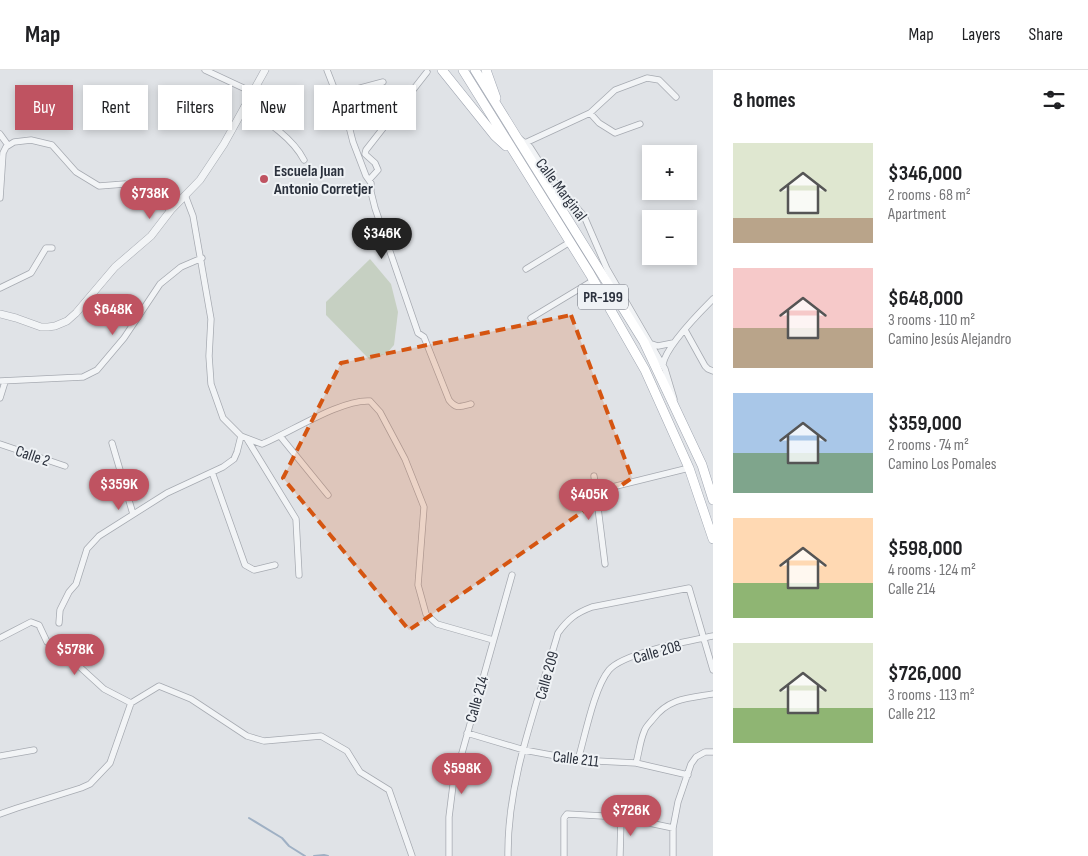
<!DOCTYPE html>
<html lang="en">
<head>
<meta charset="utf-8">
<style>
	:root { --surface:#fff; --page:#f6f6f6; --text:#202124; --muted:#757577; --line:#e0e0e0; --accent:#bf5361 }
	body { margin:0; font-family:"Sofia Sans Condensed",sans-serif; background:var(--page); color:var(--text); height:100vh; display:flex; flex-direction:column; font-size:19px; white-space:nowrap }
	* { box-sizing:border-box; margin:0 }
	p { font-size:16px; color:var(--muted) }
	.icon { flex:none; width:28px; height:28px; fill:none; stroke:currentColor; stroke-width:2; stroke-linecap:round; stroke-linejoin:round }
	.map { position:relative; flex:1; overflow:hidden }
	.side { display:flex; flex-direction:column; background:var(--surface); width:375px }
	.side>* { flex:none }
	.top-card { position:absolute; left:15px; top:15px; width:475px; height:45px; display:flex; gap:10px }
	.controls { position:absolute; left:642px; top:75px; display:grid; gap:10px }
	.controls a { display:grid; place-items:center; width:55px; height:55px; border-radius:0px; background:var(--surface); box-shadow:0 2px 8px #0003; font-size:25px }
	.price { position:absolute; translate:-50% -42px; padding:0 11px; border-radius:18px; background:var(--accent); color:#fff; font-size:16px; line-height:32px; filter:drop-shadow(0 1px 2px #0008) }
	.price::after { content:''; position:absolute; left:50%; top:30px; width:15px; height:11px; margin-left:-8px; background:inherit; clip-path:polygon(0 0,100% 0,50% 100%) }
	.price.on { background:#222; color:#fff }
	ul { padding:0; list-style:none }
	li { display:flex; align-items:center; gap:15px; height:125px; padding:0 20px }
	li span { display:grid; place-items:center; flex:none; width:140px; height:100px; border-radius:0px; color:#555 }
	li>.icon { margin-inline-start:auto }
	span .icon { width:60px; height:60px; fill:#fffc; stroke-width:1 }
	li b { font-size:21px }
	h2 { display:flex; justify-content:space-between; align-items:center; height:60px; padding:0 20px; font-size:21px }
	.tag { padding:0 18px; border-radius:0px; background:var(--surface); box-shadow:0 2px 8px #0003; font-size:18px; line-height:45px }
	.tag.on { background:var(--accent); color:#fff }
	header { display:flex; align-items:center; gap:30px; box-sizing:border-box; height:70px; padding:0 25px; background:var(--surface); border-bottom:1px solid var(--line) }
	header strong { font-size:24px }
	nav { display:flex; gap:28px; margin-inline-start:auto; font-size:18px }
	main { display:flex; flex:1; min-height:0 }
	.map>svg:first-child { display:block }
</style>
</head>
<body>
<header>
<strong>Map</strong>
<nav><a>Map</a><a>Layers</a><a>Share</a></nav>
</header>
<main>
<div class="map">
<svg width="713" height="786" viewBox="0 0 713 786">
	<rect width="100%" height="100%" fill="#e0e3e7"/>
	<!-- green -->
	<path fill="#c6d0c2" d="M370,189L391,214L398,242L394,275L387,283L370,290L326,245V232Z"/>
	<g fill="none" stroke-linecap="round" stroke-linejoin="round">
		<!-- stream -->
		<path stroke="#9fb0c4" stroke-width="2" d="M249,748L282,768L289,776L305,786
			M314,786L324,785L328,786"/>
		<defs>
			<path id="minor" d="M205,0L252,22
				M327,0L334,18L343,33L353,72L366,106L371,113V122L375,138L418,263L424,267L449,330C456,339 460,337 471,334
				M338,24L383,12
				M244,37C266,51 292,67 304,90
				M590,43L599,53L615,63L640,54
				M0,64L8,75
				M520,69L530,77L546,102L584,146L607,199L665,299L674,329
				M525,73L590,43L615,20L647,8L659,10L676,27
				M369,110L378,100L375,93L365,84L366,80L427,2
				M185,125L193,146L211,249L209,286L211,314L223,348L241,366L262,374C291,362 341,329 370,331L380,342L405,389L424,437L418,515L426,544L437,554L493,570
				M0,128L3,83L6,77L14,72L31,70L52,75L76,102L99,116L125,114L142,119L171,140
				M526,199L570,172
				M0,218L31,203L46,178H52
				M531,248L594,210
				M685,260L705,296L708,299L713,301
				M652,274L658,276L673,273
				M663,294C666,277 700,242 713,229
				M0,311L83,307L97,300L124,268L160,214L181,197L202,188
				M0,328L5,312
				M280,366L328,425
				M247,369L296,449L299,505
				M112,373L133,444
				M0,374L65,396
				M212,402L245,495L254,500L275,495
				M594,406L605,494
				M596,421L689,398
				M59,553L60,540L69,522L76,514L87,479L99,466L167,423L223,397L234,389L237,382L241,366
				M0,568L31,552L39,555L47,572L53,577L70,588L104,619L131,633
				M467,663L524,680L578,690L636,693L688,705
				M0,686L34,680
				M578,690C585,666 594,618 609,600C623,583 689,571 713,566
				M636,693C639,683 640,671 644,662C645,657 650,653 653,649C669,628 689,628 713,624
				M0,744L17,738L81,718L90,714L110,693L131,633L159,616L191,629L247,666L264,671L321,666L347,681L360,702L389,720L412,786
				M449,786V747L453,715L512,505
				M508,786C507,709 537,636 558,563C568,549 576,543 592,537L689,518L713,600
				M564,786V748L567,744L621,747L673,758
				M620,786L621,747
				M673,786V758L678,732L691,694L696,687L705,682H713"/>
			<path id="tertiary" d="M0,244L16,248L41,257H48L55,256L67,251L76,243L115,197L151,166L171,140L200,110L224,74L265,0"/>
			<path id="primary" d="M442,0L495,66L506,76
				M463,0L590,204L645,300L689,398L713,469
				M475,0L644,272L702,395L713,430
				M486,0L496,28"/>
		</defs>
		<!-- minor casing -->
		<use href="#minor" stroke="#a6aab1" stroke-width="7"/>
		<!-- tertiary casing -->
		<use href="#tertiary" stroke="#a6aab1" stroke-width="8"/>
		<!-- primary casing -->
		<use href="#primary" stroke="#a1a7b2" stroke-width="10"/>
		<!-- minor -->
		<use href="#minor" stroke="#f2f4f6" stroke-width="5.5"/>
		<!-- tertiary -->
		<use href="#tertiary" stroke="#f2f4f6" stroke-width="7"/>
		<!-- primary -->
		<use href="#primary" stroke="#fff" stroke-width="9"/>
	</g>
	<!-- marked area -->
	<path fill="#d55511" fill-opacity="0.2" stroke="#d55511" stroke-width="4" stroke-dasharray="10 6" stroke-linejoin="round" d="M571,245L632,408L409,560L283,408L341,293Z"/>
	<!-- markers -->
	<circle fill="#bf5361" stroke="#eff2f5" stroke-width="2" cx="264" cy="109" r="5"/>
	<g text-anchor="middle" stroke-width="4" stroke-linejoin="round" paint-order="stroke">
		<!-- shield labels -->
		<rect fill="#eff2f5" stroke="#666b74" stroke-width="1" x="578" y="214.5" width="50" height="25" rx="4"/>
		<g font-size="15" font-weight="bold" fill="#2b313d">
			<text x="603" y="232">PR-199</text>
		</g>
		<!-- poi labels -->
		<g font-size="16" font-weight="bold" fill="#2b313d" stroke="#eff2f5" text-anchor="start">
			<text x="274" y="106">Escuela Juan<tspan x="274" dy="18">Antonio Corretjer</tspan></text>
		</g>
		<!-- street labels -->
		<g font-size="16" fill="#2b313d" stroke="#eff2f5">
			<text transform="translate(562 119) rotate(53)" y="6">Calle Marginal</text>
			<text transform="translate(33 385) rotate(19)" y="6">Calle 2</text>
			<text transform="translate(657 581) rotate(-16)" y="6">Calle 208</text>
			<text transform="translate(546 605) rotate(-74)" y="6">Calle 209</text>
			<text transform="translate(476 629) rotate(-74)" y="6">Calle 214</text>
			<text transform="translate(576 688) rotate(7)" y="6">Calle 211</text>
		</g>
	</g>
</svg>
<div class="controls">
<a>+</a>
<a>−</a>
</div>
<b class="price" style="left:150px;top:150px">$738K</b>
<b class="price on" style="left:382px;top:190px">$346K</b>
<b class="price" style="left:113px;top:266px">$648K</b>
<b class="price" style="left:119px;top:441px">$359K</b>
<b class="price" style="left:589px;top:451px">$405K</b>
<b class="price" style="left:75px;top:606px">$578K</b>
<b class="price" style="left:462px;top:725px">$598K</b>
<b class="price" style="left:631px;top:767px">$726K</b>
<div class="top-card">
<a class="tag on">Buy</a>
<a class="tag">Rent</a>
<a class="tag">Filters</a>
<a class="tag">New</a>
<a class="tag">Apartment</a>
</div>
</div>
<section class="side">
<h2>8 homes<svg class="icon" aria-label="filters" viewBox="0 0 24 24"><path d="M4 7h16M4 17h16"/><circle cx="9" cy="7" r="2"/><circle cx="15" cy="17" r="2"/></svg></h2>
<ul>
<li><span style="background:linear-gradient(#dfe7d0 75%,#b9a48a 0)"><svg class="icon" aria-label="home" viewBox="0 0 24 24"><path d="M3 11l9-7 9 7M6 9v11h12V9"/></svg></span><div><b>$346,000</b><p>2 rooms · 68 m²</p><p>Apartment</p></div></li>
<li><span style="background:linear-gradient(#f6c9c9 60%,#b9a48a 0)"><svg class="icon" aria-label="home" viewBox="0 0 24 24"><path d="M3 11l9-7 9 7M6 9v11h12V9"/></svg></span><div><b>$648,000</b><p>3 rooms · 110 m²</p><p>Camino Jesús Alejandro</p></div></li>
<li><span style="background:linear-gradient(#a9c7e8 60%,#7fa58c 0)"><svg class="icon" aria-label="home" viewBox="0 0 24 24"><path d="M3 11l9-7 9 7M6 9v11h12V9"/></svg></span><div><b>$359,000</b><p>2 rooms · 74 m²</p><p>Camino Los Pomales</p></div></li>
<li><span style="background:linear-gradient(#ffd9b3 65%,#8fb573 0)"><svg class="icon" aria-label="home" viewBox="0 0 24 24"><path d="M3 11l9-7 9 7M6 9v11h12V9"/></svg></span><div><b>$598,000</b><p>4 rooms · 124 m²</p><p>Calle 214</p></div></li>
<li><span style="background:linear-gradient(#dfe7d0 65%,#8fb573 0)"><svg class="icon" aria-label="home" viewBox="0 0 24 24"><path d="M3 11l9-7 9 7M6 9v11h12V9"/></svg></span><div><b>$726,000</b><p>3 rooms · 113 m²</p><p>Calle 212</p></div></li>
</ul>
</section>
</main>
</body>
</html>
